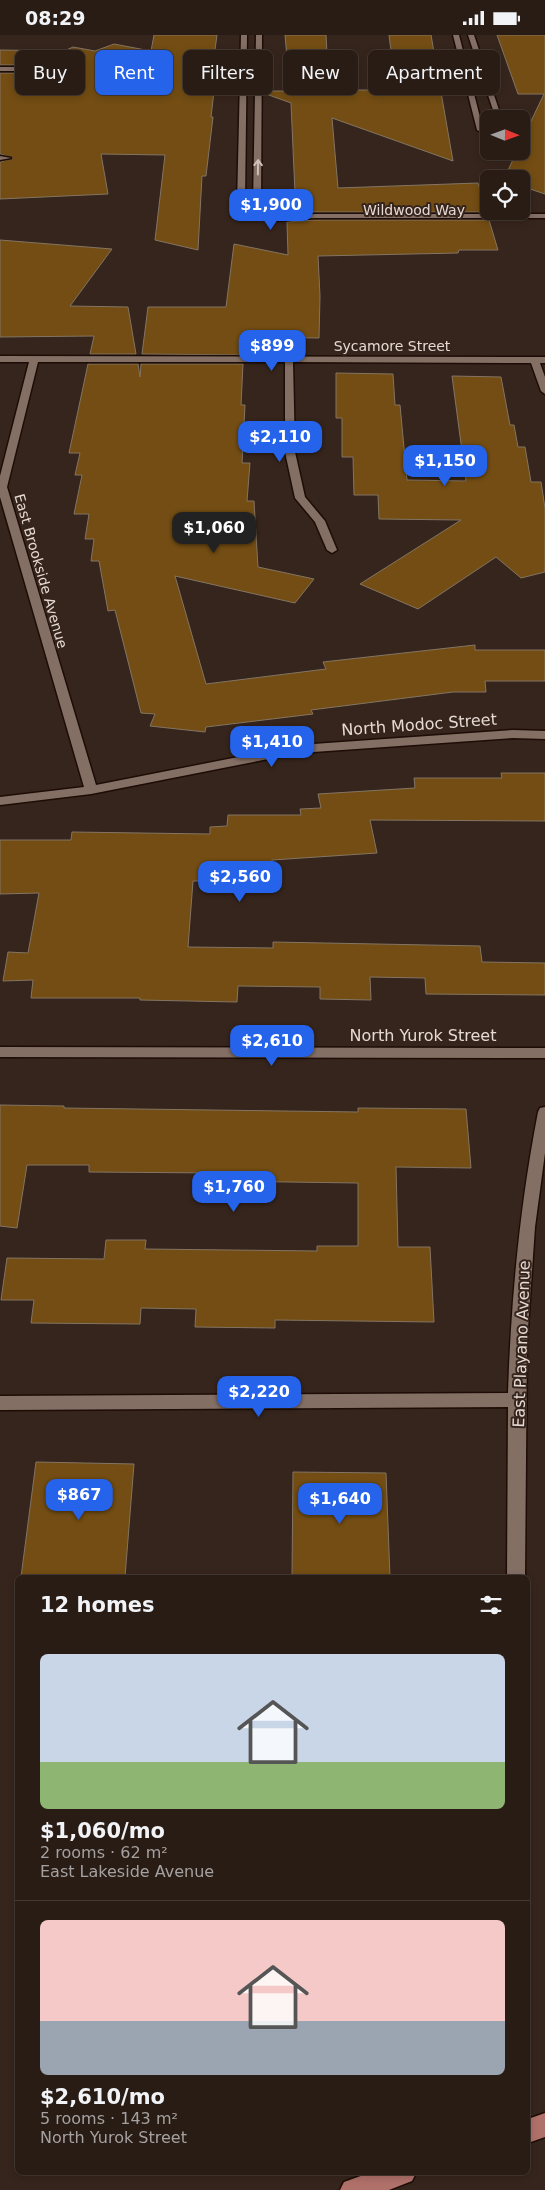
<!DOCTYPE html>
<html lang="en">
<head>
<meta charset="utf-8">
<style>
	:root { --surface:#281c15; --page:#30251e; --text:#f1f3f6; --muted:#a5a1a0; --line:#443a34; --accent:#2563eb }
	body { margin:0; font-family:"DejaVu Sans",sans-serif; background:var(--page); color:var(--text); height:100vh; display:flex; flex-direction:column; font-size:19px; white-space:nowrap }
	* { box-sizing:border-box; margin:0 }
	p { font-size:16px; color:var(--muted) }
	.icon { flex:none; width:28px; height:28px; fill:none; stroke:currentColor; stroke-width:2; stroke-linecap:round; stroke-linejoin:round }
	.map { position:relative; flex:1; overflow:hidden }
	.panel { position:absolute; left:15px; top:1540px; width:515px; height:600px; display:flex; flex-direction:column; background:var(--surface); border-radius:8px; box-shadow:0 2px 8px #0003,0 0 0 1px var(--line) }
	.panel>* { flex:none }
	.top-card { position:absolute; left:15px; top:15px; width:515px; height:45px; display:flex; gap:10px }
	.needle { width:32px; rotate:91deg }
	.tools { position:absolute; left:480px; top:75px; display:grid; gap:10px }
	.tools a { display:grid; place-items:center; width:50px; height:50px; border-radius:8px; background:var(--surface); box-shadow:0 2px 8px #0003,0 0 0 1px var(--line); font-size:25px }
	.price { position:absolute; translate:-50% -42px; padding:0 11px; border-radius:10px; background:var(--accent); color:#fff; font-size:16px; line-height:32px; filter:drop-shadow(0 1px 2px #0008) }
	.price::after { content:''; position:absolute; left:50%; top:30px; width:15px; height:11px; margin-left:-8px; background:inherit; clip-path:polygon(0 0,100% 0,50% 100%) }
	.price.selected { background:#222; color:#fff }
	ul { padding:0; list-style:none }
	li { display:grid; align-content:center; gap:10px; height:265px; padding:0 25px }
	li+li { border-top:1px solid var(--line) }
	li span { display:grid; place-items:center; height:155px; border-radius:8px; color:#555 }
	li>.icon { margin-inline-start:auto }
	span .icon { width:90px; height:90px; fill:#fffc; stroke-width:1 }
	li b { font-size:21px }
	h2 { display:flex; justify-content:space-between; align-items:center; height:60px; padding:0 25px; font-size:21px }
	.chip { padding:0 18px; border-radius:8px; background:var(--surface); box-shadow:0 2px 8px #0003,0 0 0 1px var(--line); font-size:18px; line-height:45px }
	.chip.selected { background:var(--accent); color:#fff }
	.status { display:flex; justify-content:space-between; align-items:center; height:35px; padding:0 25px; background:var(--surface); direction:ltr }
	.status svg { height:14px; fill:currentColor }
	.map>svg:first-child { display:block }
</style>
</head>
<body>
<div class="status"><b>08:29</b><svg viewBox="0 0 49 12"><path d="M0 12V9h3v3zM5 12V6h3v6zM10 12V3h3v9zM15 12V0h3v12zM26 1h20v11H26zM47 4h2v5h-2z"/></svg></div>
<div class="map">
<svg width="545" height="2155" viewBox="0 0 545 2155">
	<rect width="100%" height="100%" fill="#36251c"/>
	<!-- building -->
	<path fill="#734d13" stroke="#837563" d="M154,0H217L214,22H218L211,82H213L206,141H202L198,215L155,205L165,120L101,119L108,159L0,164V127L13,123L0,119V38H29L34,35L29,30H0V15L64,16L73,12L95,16L114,9L151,16Z
		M285,0H326L328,38H335L337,55H396L389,0H431L453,126L332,83L338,153L478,148L487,177H315L287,179V158H295L291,68L266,59L267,56H290Z
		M497,0H545V159L521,151V144H504L517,116H521V107L544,59H518Z
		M315,185H489L498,215H459L458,218L318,221L320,261L319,303L245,302L244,320L142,319L148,272H226L234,209L288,220L287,187Z
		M0,205L112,214L70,271L128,272L136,319H90L94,301L0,302Z
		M88,329H138L140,342L141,329H243L241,370H245L242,428H250L247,466H254L258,532L314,544L295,568L175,541L206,649L326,634L323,627L475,610V615H545V646H485L486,657H453L311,675L313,679L206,692L205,697L150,691L155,679L141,678L115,575L108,576L99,526H91L94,504H85L89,479H74L82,440H75L80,418H69Z
		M336,338L393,339L395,370H400L407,445L466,446L452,341L501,342L510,390H514L518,412H525L531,447H541L545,473V537L521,543L496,522L418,574L360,549L461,485L379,484L378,460H354L353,422H342V383H336Z
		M501,738H545V786L370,785L377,818L272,825V834H211L210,846H193L188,912L273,913V907L480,911L482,927L545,928V960L426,959L425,943L370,942L371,965L320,964V952L238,951L237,967L140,965V963H31L33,945L3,946L8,917L28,918L39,858L0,859V805H71L72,797L210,799V792L227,791L228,780H301L300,774L321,773L318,759L415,753L414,743H502Z
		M0,1070L64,1071V1073L358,1077V1073L466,1074L471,1133L396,1132L398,1212H430L434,1287L275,1285V1293L195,1292L196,1274L141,1273L140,1289L31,1288L34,1265H1L7,1223L104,1224L106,1205H146L145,1214L317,1216V1211H358V1148L217,1146L218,1138L89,1137V1130H27L17,1193L0,1191Z
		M36,1427L134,1429L125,1542H21Z
		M293,1437L386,1438L390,1542H292Z"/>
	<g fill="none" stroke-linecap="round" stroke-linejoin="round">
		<defs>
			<path id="street" d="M241,0H247L245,169L249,172L253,170L256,0H262L261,171L254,176L256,177L271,182L315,179H545V183H315L271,186L250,181L237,170Z
				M453,0H459L483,94L489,96V101L477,95Z
				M468,0H474L502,84H496Z
				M0,32H29L32,34L29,36H0Z
				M0,121L11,123L0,125Z
				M0,321L545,322V328H540L545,342V359L541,356L531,328L293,327L295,417L305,462L325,486L337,515L332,518L327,515L315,487L295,463L285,417V327H38L7,452L96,750L299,710L513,695L545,696V704L513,703L299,718L91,759L0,770V762L84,752L0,462V441L29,327H0Z
				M0,1012L545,1013V1023L0,1022Z
				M545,1072V1118L535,1192L527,1308L525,1542H507L508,1372L0,1375V1361L508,1358C511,1263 520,1170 538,1077L540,1073Z"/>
			<path id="primary" d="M545,2078V2102L528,2108V2084Z
				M369,2138H416L412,2146L389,2155H340L344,2147Z"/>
		</defs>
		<!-- street casing -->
		<use href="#street" stroke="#1d0d06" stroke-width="3"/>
		<!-- primary casing -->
		<use href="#primary" stroke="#1d0d06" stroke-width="3"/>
		<!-- street -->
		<use href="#street" fill="#846f65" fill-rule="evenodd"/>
		<!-- primary -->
		<use href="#primary" fill="#b0716a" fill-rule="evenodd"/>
	</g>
	<!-- one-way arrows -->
	<defs><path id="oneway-shaft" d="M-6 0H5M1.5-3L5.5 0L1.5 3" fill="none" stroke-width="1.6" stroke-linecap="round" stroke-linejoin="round" transform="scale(1.25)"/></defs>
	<use stroke="#cebfb8" href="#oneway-shaft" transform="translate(258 132) rotate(-89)"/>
	<g text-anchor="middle" stroke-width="4" stroke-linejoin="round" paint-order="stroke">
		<!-- far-street labels -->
		<g font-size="14" fill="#e6dad4" stroke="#36251c">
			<text x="414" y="180">Wildwood Way</text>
			<text x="392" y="316">Sycamore Street</text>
			<text transform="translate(41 536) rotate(74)" y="5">East Brookside Avenue</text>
		</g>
		<!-- street labels -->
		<g font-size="16" fill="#e6dad4" stroke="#36251c">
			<text transform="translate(419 689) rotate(-4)" y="6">North Modoc Street</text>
			<text x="423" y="1006">North Yurok Street</text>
			<text transform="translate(521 1309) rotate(-88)" y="6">East Playano Avenue</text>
		</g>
	</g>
</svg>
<div class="tools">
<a><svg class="needle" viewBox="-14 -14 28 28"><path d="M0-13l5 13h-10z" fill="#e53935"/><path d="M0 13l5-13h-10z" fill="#a5a1a0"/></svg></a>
<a><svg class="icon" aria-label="locate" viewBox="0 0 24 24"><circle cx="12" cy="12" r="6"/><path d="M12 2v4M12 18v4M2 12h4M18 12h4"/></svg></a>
</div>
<b class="price" style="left:271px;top:196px">$1,900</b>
<b class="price" style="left:272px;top:337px">$899</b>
<b class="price" style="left:280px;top:428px">$2,110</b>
<b class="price" style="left:445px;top:452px">$1,150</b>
<b class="price selected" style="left:214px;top:519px">$1,060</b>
<b class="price" style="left:272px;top:733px">$1,410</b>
<b class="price" style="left:240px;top:868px">$2,560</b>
<b class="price" style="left:272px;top:1032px">$2,610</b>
<b class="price" style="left:234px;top:1178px">$1,760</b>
<b class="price" style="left:259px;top:1383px">$2,220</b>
<b class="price" style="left:79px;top:1486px">$867</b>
<b class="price" style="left:340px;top:1490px">$1,640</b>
<div class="top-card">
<a class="chip">Buy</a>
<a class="chip selected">Rent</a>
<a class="chip">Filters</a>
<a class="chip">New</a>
<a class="chip">Apartment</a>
</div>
<section class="panel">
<h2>12 homes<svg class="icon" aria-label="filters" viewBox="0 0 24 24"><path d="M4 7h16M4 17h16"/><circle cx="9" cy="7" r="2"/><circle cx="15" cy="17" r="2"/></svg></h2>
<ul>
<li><span style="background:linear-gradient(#c9d6e8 70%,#8fb573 0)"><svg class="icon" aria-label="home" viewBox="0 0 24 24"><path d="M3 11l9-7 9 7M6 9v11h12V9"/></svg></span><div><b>$1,060/mo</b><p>2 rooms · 62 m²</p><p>East Lakeside Avenue</p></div></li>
<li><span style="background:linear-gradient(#f6c9c9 65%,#9aa5b1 0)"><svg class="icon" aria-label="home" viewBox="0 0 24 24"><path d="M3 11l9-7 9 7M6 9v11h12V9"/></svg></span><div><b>$2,610/mo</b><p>5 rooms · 143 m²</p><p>North Yurok Street</p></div></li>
</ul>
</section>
</div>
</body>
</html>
